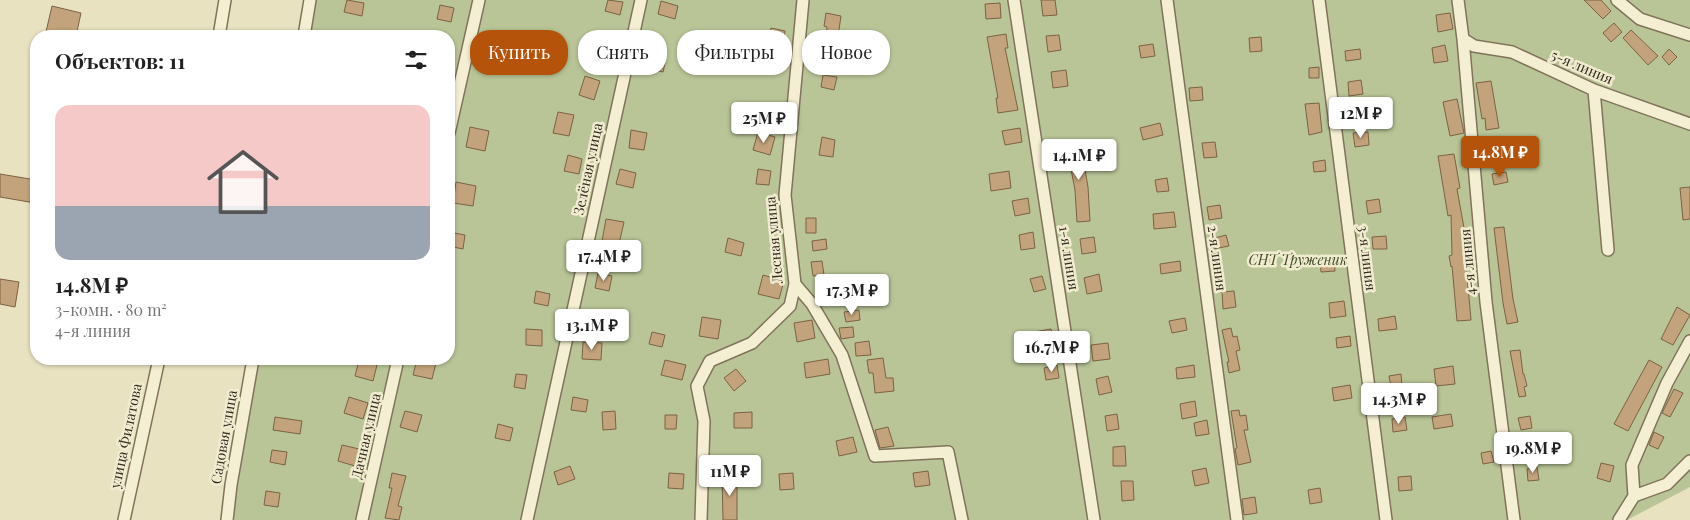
<!DOCTYPE html>
<html lang="ru">
<head>
<meta charset="utf-8">
<style>
	:root { --surface:#fff; --page:#f2f2f2; --text:#222; --muted:#767676; --accent:#b45309 }
	body { margin:0; font-family:"Playfair Display",serif; background:var(--page); color:var(--text); height:100vh; display:flex; flex-direction:column; font-size:19px; white-space:nowrap }
	* { box-sizing:border-box; margin:0 }
	p { font-size:16px; color:var(--muted) }
	.icon { flex:none; width:28px; height:28px; fill:none; stroke:currentColor; stroke-width:2; stroke-linecap:round; stroke-linejoin:round }
	.map { position:relative; flex:1; overflow:hidden }
	.drawer { position:absolute; left:30px; top:30px; width:425px; height:335px; display:flex; flex-direction:column; background:var(--surface); border-radius:20px; box-shadow:0 1px 4px #0004 }
	.drawer>* { flex:none }
	.top-card { position:absolute; left:470px; top:30px; width:475px; height:45px; display:flex; gap:10px }
	.price { position:absolute; translate:-50% -42px; padding:0 11px; border-radius:5px; background:#fff; color:#222; font-size:16px; line-height:32px; filter:drop-shadow(0 1px 2px #0008) }
	.price::after { content:''; position:absolute; left:50%; top:30px; width:15px; height:11px; margin-left:-8px; background:inherit; clip-path:polygon(0 0,100% 0,50% 100%) }
	.price.selected { background:var(--accent); color:#fff }
	ul { padding:0; list-style:none }
	li { display:grid; align-content:center; gap:10px; height:265px; padding:0 25px }
	li span { display:grid; place-items:center; height:155px; border-radius:15px; color:#555 }
	li>.icon { margin-inline-start:auto }
	span .icon { width:90px; height:90px; fill:#fffc; stroke-width:1 }
	li b { font-size:21px }
	h2 { display:flex; justify-content:space-between; align-items:center; height:60px; padding:0 25px; font-size:21px }
	.pill { padding:0 18px; border-radius:20px; background:var(--surface); box-shadow:0 1px 4px #0004; font-size:18px; line-height:45px }
	.pill.selected { background:var(--accent); color:#fff }
	.map>svg:first-child { display:block }
</style>
</head>
<body>
<div class="map">
<svg width="1690" height="520" viewBox="0 0 1690 520">
	<rect width="100%" height="100%" fill="#e8e2c1"/>
	<!-- green -->
	<path fill="#b9c597" d="M304,0H1690V487L1627,520H228L251,359H449V36H298Z"/>
	<!-- building -->
	<path fill="#c2a37b" stroke="#7c6243" d="M347,0L364,3L362,16L344,12Z
		M608,0L623,2L620,15L605,11Z
		M1041,0H1055L1057,15L1043,16Z
		M1584,0H1601L1611,11L1603,19Z
		M661,1L678,6L675,19L658,14Z
		M1000,3L1001,18L986,19L985,4Z
		M440,5L454,8L451,22L437,19Z
		M52,6L81,13L76,36H45Z
		M826,13L841,16L837,43L840,44L838,56L824,54L827,27L824,26Z
		M1450,13L1453,29L1438,32L1436,15Z
		M1614,23L1622,32L1611,42L1603,33Z
		M771,28L785,31L782,48L767,45Z
		M1631,30L1658,56L1648,65L1623,38Z
		M1006,34L1008,48H1005L1018,110L998,113L996,98H998L987,37Z
		M1059,35L1061,50L1048,52L1046,36Z
		M1261,37L1262,51L1250,52L1249,38Z
		M592,40L606,43L603,62L589,59Z
		M1153,44L1155,56L1141,58L1139,46Z
		M1445,45L1448,61L1434,63L1432,48Z
		M1360,49L1361,59L1346,61L1345,51Z
		M1669,49L1677,57L1669,65L1662,57Z
		M647,55L666,59L663,72L644,67Z
		M1319,67V78H1309V68Z
		M1066,70L1068,86L1053,88L1051,72Z
		M823,75L837,77L834,90L821,87Z
		M585,76L600,81L594,100L579,95Z
		M1361,80L1363,94L1349,96L1348,82Z
		M1491,81L1499,128L1486,130L1485,118L1482,119L1476,83Z
		M1202,87L1203,100L1190,101L1189,88Z
		M1457,99L1464,133L1450,136L1443,102Z
		M1319,103L1322,132L1309,135L1305,104Z
		M558,112L574,115L569,136L553,133Z
		M1160,123L1163,135L1143,140L1140,128Z
		M470,127L489,131L485,151L466,147Z
		M1020,128L1022,142L1005,145L1002,131Z
		M631,130L647,133L644,150L629,148Z
		M758,132L775,137L770,155L753,150Z
		M1368,132L1369,145L1355,147L1353,133Z
		M822,137L835,140L833,157L819,155Z
		M1080,141L1088,187L1090,221L1077,222L1075,190L1069,159L1068,160L1065,145Z
		M1215,142L1217,157L1204,158L1202,143Z
		M1454,154L1460,188L1457,189L1464,228V241H1462L1466,264L1471,320L1457,321L1452,266L1451,267L1449,256L1452,255L1451,215L1448,216L1438,156Z
		M568,155L582,159L579,174L564,171Z
		M1493,155L1495,166L1484,167L1482,157Z
		M1325,160L1326,171L1314,172L1313,162Z
		M620,169L636,173L633,188L616,184Z
		M758,169L771,171L769,185L756,184Z
		M1009,171L1011,188L991,191L989,174Z
		M1506,172L1508,182L1494,185L1492,174Z
		M0,174L36,180L35,203L0,197Z
		M1167,178L1169,191L1157,192L1155,180Z
		M456,182L476,186L473,206L453,203Z
		M1690,187V219L1683,220L1680,188Z
		M1028,198L1030,213L1015,216L1012,201Z
		M1379,199L1381,212L1368,214L1366,201Z
		M1220,205L1222,218L1209,220L1207,207Z
		M1174,212L1176,227L1154,229L1153,214Z
		M806,218H816V233H806Z
		M606,219L624,222L619,244L602,241Z
		M1504,227L1513,299L1518,322L1507,324L1503,303L1494,228Z
		M449,232L465,235L463,249L449,246Z
		M1033,232L1035,248L1021,250L1019,235Z
		M1226,235L1229,246L1213,249L1211,239Z
		M1386,236L1387,249H1373L1372,237Z
		M1094,237L1096,252L1082,254L1080,239Z
		M728,238L744,243L741,256L725,252Z
		M826,239L827,249L813,251L812,241Z
		M1334,259L1335,271L1321,272L1320,260Z
		M822,261L824,275L813,276L811,262Z
		M1180,261L1181,271L1161,274L1160,264Z
		M598,273L612,276L609,291L595,288Z
		M1099,274L1102,291L1087,294L1084,278Z
		M763,275L784,281L779,299L758,294Z
		M1042,276L1046,289L1034,292L1030,279Z
		M832,278L834,290L821,293L818,280Z
		M0,279L19,282L15,307L0,304Z
		M536,291L550,294L548,306L534,303Z
		M1234,291L1236,307L1223,309L1222,292Z
		M1344,301L1346,316L1330,318L1329,303Z
		M1677,307L1690,315L1673,345L1661,339Z
		M859,310L860,320L846,322L844,312Z
		M1395,316L1397,329L1379,331L1378,319Z
		M702,317L721,320L718,339L699,336Z
		M1185,318L1187,330L1172,333L1169,321Z
		M812,320L815,338L797,342L794,323Z
		M853,327L854,337L841,339L839,328Z
		M1231,328L1233,337L1237,336L1240,350L1236,351L1240,370L1229,373L1227,362H1229L1222,330Z
		M526,329L542,330V346L526,345Z
		M1051,329L1054,344L1036,347L1034,332Z
		M652,332L665,335L662,347L649,344Z
		M1350,336L1351,346L1337,348L1336,338Z
		M869,341L871,355L856,356L855,343Z
		M583,342L602,343L601,360L582,359Z
		M1108,343L1110,359L1093,361L1091,345Z
		M1520,350L1523,374H1524L1527,386L1524,387L1526,396L1519,397L1510,351Z
		M883,358L886,378H893L894,391L875,393L873,373H869L867,360Z
		M417,359L436,363L432,379L413,375Z
		M828,359L830,374L806,378L804,363Z
		M359,360L377,365L373,381L355,376Z
		M665,360L686,365L682,380L661,375Z
		M1649,360L1662,367L1628,431L1614,424Z
		M1057,365L1059,378L1046,380L1044,368Z
		M1194,365L1195,377L1177,379L1176,368Z
		M1453,366L1455,384L1436,386L1434,369Z
		M736,369L746,381L734,391L724,378Z
		M516,374L527,375L525,389L514,387Z
		M1401,374L1402,386L1391,387L1389,376Z
		M1108,376L1112,392L1099,395L1096,379Z
		M1350,385L1352,398L1334,401L1332,388Z
		M1674,389L1683,393L1670,417L1662,413Z
		M349,397L368,403L363,419L344,413Z
		M573,397L588,400L586,412L571,410Z
		M1195,401L1197,416L1182,419L1180,404Z
		M1239,410L1240,416L1246,415L1248,430H1244L1251,462L1238,465L1235,449L1237,448L1231,411Z
		M405,411L422,415L417,432L400,427Z
		M615,411L616,429L603,430L602,412Z
		M752,412V428H734V413Z
		M1117,414L1119,429L1107,431L1105,416Z
		M1451,414L1453,426L1434,429L1432,417Z
		M665,415H677L676,429H665Z
		M1530,416L1532,428L1521,430L1518,418Z
		M275,417L302,421L300,434L273,430Z
		M1405,417L1407,430L1393,432L1392,419Z
		M1207,420L1209,434L1196,436L1194,423Z
		M498,424L513,428L510,441L495,438Z
		M888,427L894,446L880,448L875,430Z
		M1654,432L1664,437L1658,449L1649,445Z
		M853,437L857,452L839,456L836,441Z
		M342,445L359,449L355,466L338,461Z
		M1125,446L1126,466H1113V447Z
		M272,450L287,452L285,465L270,462Z
		M1491,451L1494,462L1483,464L1481,453Z
		M1601,463L1614,466L1610,482L1597,478Z
		M570,466L575,479L558,485L554,472Z
		M1537,467L1539,480L1528,481L1527,469Z
		M1206,468L1209,483L1195,486L1192,471Z
		M928,471L930,485L915,487L913,473Z
		M392,473L406,476L398,506L402,507L399,520L385,518L392,488H389Z
		M669,473L684,474L683,489L668,488Z
		M793,473L794,489L780,490L779,474Z
		M722,474H737V520H723Z
		M1411,476L1412,490L1399,491L1398,477Z
		M1121,481H1133L1134,500L1122,501Z
		M1320,488L1322,502L1310,504L1308,490Z
		M266,491L280,493L278,507L264,505Z
		M1255,497L1257,513L1244,515L1242,499Z"/>
	<g fill="none" stroke-linecap="round" stroke-linejoin="round">
		<defs>
			<path id="street" d="M1014,0L1094,520
				M1167,0L1237,520
				M1319,0L1386,520
				M1458,0L1463,39L1486,302L1514,520
				M1617,0L1640,19L1690,35
				M219,36L225,0
				M304,36L310,0
				M1463,39L1474,46L1512,52L1594,90L1690,124
				M1594,90L1608,250
				M449,133L479,0
				M795,284L812,304L842,355L875,456L948,452L962,520
				M1634,496L1632,465L1667,383L1690,341
				M124,520L159,359
				M227,520L231,485L253,359
				M362,520L398,359
				M527,520L641,0
				M701,520L704,421L697,386L710,361L752,343L790,306L795,284L785,195L803,0
				M1619,520L1634,496L1667,484L1690,461"/>
		</defs>
		<!-- street casing -->
		<use href="#street" stroke="#80735b" stroke-width="14"/>
		<!-- street -->
		<use href="#street" stroke="#f4efd3" stroke-width="11"/>
	</g>
	<g text-anchor="middle" stroke-width="5" stroke-linejoin="round" paint-order="stroke">
		<!-- street labels -->
		<g font-size="14" fill="#312a1d" stroke="#f1ecd0">
			<text transform="translate(1582 67) rotate(23)" y="5">5-я линия</text>
			<text transform="translate(588 169) rotate(-78)" y="5">Зелёная улица</text>
			<text transform="translate(774 240) rotate(-95)" y="5">Лесная улица</text>
			<text transform="translate(1069 258) rotate(81)" y="5">1-я линия</text>
			<text transform="translate(1217 258) rotate(82)" y="5">2-я линия</text>
			<text transform="translate(1367 258) rotate(83)" y="5">3-я линия</text>
			<text transform="translate(1468 262) rotate(-95)" y="5">4-я линия</text>
			<text transform="translate(126 436) rotate(-78)" y="5">улица Филатова</text>
			<text transform="translate(366 436) rotate(-77)" y="5">Дачная улица</text>
			<text transform="translate(224 437) rotate(-80)" y="5">Садовая улица</text>
		</g>
		<!-- park labels -->
		<g font-size="14" font-style="italic" fill="#3d4b26" stroke="#f1ecd0">
			<text x="1298" y="265">СНТ Труженик</text>
		</g>
	</g>
</svg>
<b class="price" style="left:1361px;top:139px">12M ₽</b>
<b class="price" style="left:764px;top:144px">25M ₽</b>
<b class="price selected" style="left:1500px;top:178px">14.8M ₽</b>
<b class="price" style="left:1079px;top:181px">14.1M ₽</b>
<b class="price" style="left:604px;top:282px">17.4M ₽</b>
<b class="price" style="left:852px;top:316px">17.3M ₽</b>
<b class="price" style="left:592px;top:351px">13.1M ₽</b>
<b class="price" style="left:1052px;top:373px">16.7M ₽</b>
<b class="price" style="left:1399px;top:425px">14.3M ₽</b>
<b class="price" style="left:1533px;top:474px">19.8M ₽</b>
<b class="price" style="left:730px;top:497px">11M ₽</b>
<div class="top-card">
<a class="pill selected">Купить</a>
<a class="pill">Снять</a>
<a class="pill">Фильтры</a>
<a class="pill">Новое</a>
</div>
<section class="drawer">
<h2>Объектов: 11<svg class="icon" aria-label="filters" viewBox="0 0 24 24"><path d="M4 7h16M4 17h16"/><circle cx="9" cy="7" r="2"/><circle cx="15" cy="17" r="2"/></svg></h2>
<ul>
<li><span style="background:linear-gradient(#f6c9c9 65%,#9aa5b1 0)"><svg class="icon" aria-label="home" viewBox="0 0 24 24"><path d="M3 11l9-7 9 7M6 9v11h12V9"/></svg></span><div><b>14.8M ₽</b><p>3-комн. · 80 m²</p><p>4-я линия</p></div></li>
</ul>
</section>
</div>
</body>
</html>
